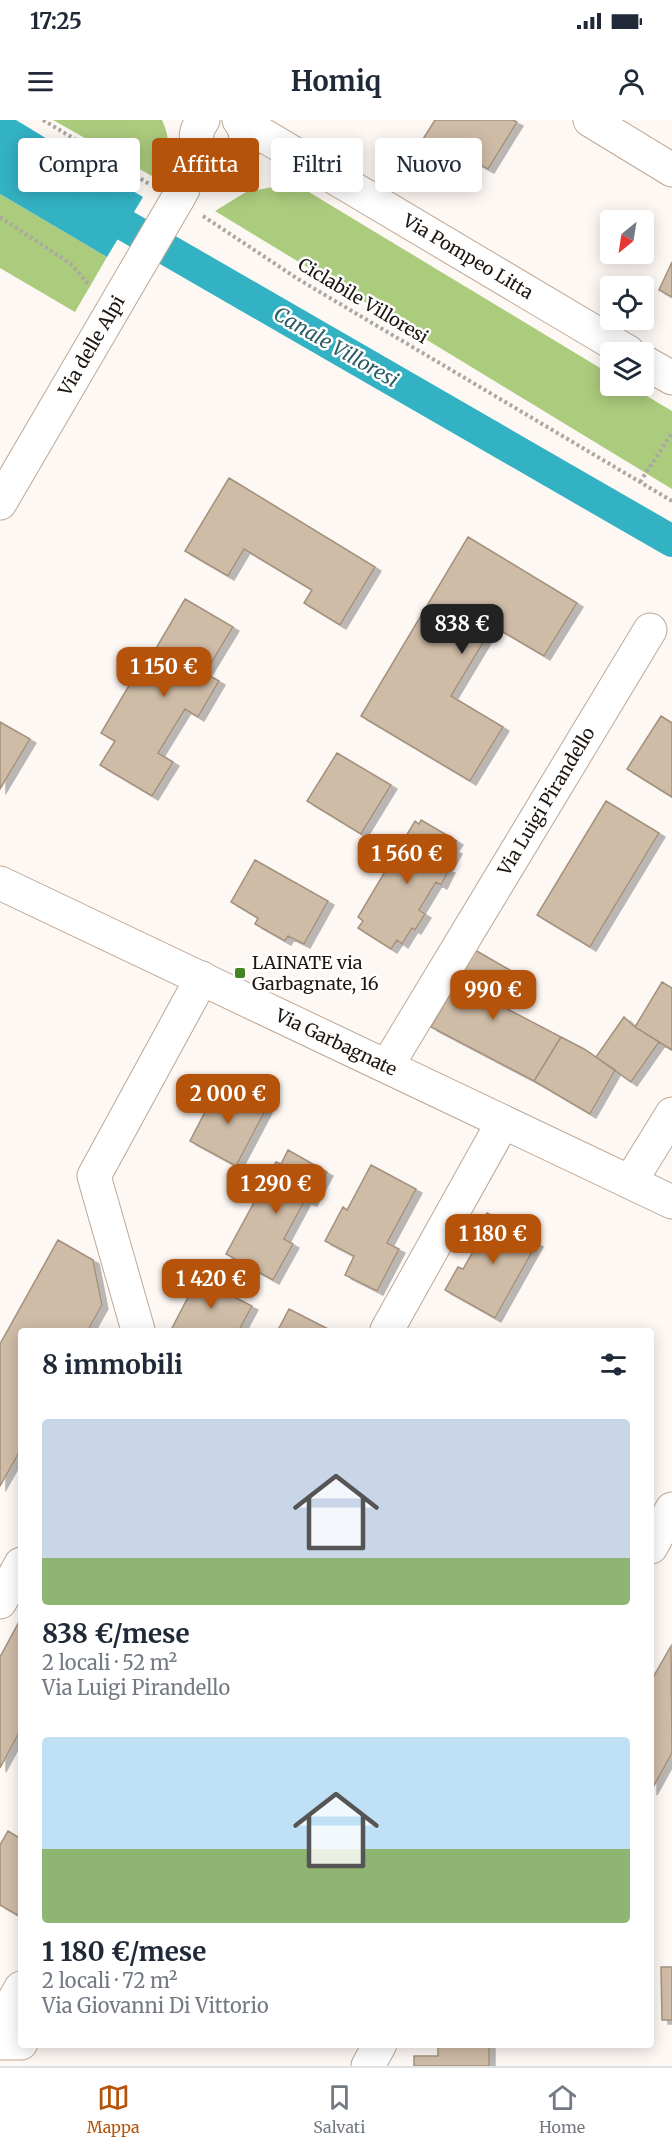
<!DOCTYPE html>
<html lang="it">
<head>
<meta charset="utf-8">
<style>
	:root { --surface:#fff; --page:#f6f6f7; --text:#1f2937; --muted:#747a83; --line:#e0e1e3; --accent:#b45309 }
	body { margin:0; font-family:Merriweather,serif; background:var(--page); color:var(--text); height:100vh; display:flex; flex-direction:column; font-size:22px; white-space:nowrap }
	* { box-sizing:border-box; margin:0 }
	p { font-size:20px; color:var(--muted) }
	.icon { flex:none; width:33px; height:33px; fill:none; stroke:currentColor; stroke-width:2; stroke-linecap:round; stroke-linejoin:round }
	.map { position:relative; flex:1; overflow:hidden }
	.details { position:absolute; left:18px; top:1208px; width:636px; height:720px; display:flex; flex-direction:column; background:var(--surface); border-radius:6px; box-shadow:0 3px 15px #0003 }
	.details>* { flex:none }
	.hud { position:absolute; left:18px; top:18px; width:636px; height:54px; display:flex; gap:12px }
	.needle { width:39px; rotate:210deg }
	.controls { position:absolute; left:600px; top:90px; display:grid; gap:12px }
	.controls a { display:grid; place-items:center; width:54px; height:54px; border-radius:6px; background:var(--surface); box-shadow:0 3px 15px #0003; font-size:30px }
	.price { position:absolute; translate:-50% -51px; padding:0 14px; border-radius:12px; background:var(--accent); color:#fff; font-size:20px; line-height:39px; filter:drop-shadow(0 2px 3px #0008) }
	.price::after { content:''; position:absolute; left:50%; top:36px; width:18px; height:14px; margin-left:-9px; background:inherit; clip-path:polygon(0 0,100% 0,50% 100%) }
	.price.current { background:#222; color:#fff }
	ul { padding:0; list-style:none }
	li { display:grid; align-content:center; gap:12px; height:318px; padding:0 24px }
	li span { display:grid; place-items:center; height:186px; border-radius:6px; color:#555 }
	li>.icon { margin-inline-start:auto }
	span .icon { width:108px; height:108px; fill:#fffc; stroke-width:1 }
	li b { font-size:26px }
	h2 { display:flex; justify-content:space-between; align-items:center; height:72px; padding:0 24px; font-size:26px }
	.pill { padding:0 21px; border-radius:6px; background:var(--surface); box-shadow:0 3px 15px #0003; font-size:21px; line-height:54px }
	.pill.current { background:var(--accent); color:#fff }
	.status { display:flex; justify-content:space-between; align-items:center; height:42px; padding:0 30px; background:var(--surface); direction:ltr }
	.status svg { height:16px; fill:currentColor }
	header { display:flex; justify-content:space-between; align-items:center; height:78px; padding:0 24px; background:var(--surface); font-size:27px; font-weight:700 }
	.dock { display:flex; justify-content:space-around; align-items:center; height:84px; border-top:2px solid var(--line); background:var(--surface); font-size:16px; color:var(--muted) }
	.dock a { display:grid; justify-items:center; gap:3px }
	.dock .current { color:var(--accent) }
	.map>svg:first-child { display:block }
</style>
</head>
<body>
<div class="status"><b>17:25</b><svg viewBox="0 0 49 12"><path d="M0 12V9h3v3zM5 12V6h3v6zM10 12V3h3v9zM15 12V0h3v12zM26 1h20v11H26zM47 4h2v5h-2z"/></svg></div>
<header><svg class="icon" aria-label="menu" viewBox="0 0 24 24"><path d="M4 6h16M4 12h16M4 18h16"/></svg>Homiq<svg class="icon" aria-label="person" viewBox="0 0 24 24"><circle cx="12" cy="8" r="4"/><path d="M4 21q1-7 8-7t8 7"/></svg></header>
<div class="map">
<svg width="672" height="1946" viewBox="0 0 672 1946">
	<defs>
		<filter id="shadow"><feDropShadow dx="6" dy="4" stdDeviation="0" flood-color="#0004"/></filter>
	</defs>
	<rect width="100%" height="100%" fill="#fdf8f4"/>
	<!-- forest -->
	<path fill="#abcb7d" d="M53,0H162C172,22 170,39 157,59Z
		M294,63L610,254V266H630L672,291V369L215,91L246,72Z
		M0,74L107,137L75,192L0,148Z"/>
	<!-- water -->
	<path fill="#33b2c4" d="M0,0H16L143,77L107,137L0,74Z"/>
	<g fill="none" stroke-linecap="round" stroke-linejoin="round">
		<!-- canal -->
		<path stroke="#33b2c4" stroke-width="32" d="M88,84L672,421"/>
	</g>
	<!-- building -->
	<path fill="#cfbca7" stroke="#a4917d" stroke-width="1.5" filter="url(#shadow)" d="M435,0H513L517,2L488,49L462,35L459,40L423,19Z
		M672,142V177L659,170Z
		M229,358L375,447L340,505L304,483L312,470L244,429L228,456L185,431Z
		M468,417L577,483L544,536L493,506L451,576L503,607L470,661L361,596Z
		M185,479L233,507L205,553L219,561L198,597L185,589L158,633L173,642L152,676L100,645L115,621L101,613L137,552L154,563L169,538L155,530Z
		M661,596L672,603V677L627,649Z
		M0,602L30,619L0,669Z
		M337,633L391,665L361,714L307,681Z
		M606,681L659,713L590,827L537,795Z
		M421,700L457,721L452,728L456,730L446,748L449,749L441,765L436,762L419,790L425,794L415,810L412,808L402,824L397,820L391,829L358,808L363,801L358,797L415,701L419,704Z
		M255,740L328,781L304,824L288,816L285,821L255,804L258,798L231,782Z
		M475,830L510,850L492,881L561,917L534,961L431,907Z
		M662,862L672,868V930L635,907Z
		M624,897L635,907L659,922L631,962L596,937Z
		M561,917L584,929L615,950L590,994L534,961Z
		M219,965L266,989L236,1046L190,1021Z
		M288,1030L327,1052L311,1082L305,1080L284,1119L293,1124L273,1160L226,1134L276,1042L281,1044Z
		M371,1045L416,1069L387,1123L399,1129L377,1171L345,1155L354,1136L325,1121L343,1087L347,1090Z
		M487,1093L503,1101L505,1097L527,1109L524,1115L537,1123L495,1198L445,1170L458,1147L463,1149L479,1121L473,1118Z
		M58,1120L93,1140L102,1185L88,1210H21V1329L0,1366V1224Z
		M198,1158L252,1186L239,1210H171Z
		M289,1189L330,1210H278Z
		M21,1498V1609L0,1648V1537Z
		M671,1526L672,1633L651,1671V1561Z
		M8,1711L21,1719V1797L0,1785V1725Z
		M661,1847H672V1900H662Z
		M438,1924H489V1946H414V1936H438Z"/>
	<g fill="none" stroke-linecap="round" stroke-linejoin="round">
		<defs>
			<g id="minor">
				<path d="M203,0C197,8 194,17 199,27C213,60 264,32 239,0"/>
				<path d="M590,0L672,50"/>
				<path id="s1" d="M241,2L628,232"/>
				<path d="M644,242L672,258"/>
				<path id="s2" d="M0,383L177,80L183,69L197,24"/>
				<path id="s3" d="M0,763L672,1082"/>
				<path id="s4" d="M387,946L650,510"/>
				<path d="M630,1062L672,994"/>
				<path d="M138,1210L94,1056L202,858"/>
				<path d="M387,1210L503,1002"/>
				<path d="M651,1427L672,1389"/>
				<path d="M0,1482L21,1444"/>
				<path d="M0,1905L21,1868"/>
				<path d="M0,1923H21"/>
				<path d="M368,1946L380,1924"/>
			</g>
		</defs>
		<!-- minor casing -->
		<use href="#minor" stroke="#bea796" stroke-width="35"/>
		<!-- path -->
		<path stroke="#ada7a2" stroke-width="4" stroke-dasharray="3 3" stroke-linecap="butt" d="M43,0L151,65
			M203,96L298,159L672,381
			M0,97L71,144L90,166
			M640,362L672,313"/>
		<!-- minor -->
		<use href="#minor" stroke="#fff" stroke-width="33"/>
	</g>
	<!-- markers -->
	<rect fill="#438323" stroke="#fff" stroke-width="2" x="234" y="847" width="12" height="12" rx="3"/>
	<g text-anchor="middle" stroke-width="5" stroke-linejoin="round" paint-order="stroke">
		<!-- street labels -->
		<g font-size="18" fill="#1e160f" stroke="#fff">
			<text dy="6" stroke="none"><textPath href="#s1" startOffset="264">Via Pompeo Litta</textPath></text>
			<text transform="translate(363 181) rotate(31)" y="6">Ciclabile Villoresi</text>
			<text dy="6" stroke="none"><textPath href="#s2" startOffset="182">Via delle Alpi</textPath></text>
			<text dy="6" stroke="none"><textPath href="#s4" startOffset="309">Via Luigi Pirandello</textPath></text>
			<text dy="6" stroke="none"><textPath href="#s3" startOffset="372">Via Garbagnate</textPath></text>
		</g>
		<!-- poi labels -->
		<g font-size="18" fill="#1e160f" stroke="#fff" text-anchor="start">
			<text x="252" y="849">LAINATE via<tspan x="252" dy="21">Garbagnate, 16</tspan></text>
		</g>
		<!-- water labels -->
		<g font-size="20" font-style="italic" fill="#2a5d65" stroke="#fff">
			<text transform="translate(336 227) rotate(30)" y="7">Canale Villoresi</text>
		</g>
	</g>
</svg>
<div class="controls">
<a><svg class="needle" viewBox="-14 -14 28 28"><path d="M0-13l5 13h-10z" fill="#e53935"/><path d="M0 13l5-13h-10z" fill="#747a83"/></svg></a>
<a><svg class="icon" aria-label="locate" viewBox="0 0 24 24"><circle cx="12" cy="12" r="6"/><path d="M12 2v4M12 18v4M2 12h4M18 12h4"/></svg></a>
<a><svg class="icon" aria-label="layers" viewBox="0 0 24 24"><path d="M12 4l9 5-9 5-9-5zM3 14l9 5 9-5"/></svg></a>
</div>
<b class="price current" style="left:462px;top:535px">838 €</b>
<b class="price" style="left:164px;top:578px">1 150 €</b>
<b class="price" style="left:407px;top:765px">1 560 €</b>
<b class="price" style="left:493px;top:901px">990 €</b>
<b class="price" style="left:228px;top:1005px">2 000 €</b>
<b class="price" style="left:276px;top:1095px">1 290 €</b>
<b class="price" style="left:493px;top:1145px">1 180 €</b>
<b class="price" style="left:211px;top:1190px">1 420 €</b>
<div class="hud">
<a class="pill">Compra</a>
<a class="pill current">Affitta</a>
<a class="pill">Filtri</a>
<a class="pill">Nuovo</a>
</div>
<section class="details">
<h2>8 immobili<svg class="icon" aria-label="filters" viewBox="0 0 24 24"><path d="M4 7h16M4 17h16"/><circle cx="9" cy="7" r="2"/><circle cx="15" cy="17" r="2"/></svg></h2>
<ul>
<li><span style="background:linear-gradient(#c9d6e8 75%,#8fb573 0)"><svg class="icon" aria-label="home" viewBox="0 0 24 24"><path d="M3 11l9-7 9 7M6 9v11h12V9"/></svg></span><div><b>838 €/mese</b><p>2 locali · 52 m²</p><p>Via Luigi Pirandello</p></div></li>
<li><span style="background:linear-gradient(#bfe0f5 60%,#8fb573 0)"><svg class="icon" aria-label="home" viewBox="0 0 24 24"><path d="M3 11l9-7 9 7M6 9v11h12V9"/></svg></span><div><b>1 180 €/mese</b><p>2 locali · 72 m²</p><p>Via Giovanni Di Vittorio</p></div></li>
</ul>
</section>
</div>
<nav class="dock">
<a class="current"><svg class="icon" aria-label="map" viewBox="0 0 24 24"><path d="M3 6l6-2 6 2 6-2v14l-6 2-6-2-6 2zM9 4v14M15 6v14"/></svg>Mappa</a>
<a><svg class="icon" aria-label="saved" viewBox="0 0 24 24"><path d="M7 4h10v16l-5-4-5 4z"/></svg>Salvati</a>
<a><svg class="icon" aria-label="home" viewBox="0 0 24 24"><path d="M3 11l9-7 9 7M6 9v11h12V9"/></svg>Home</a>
</nav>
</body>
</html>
